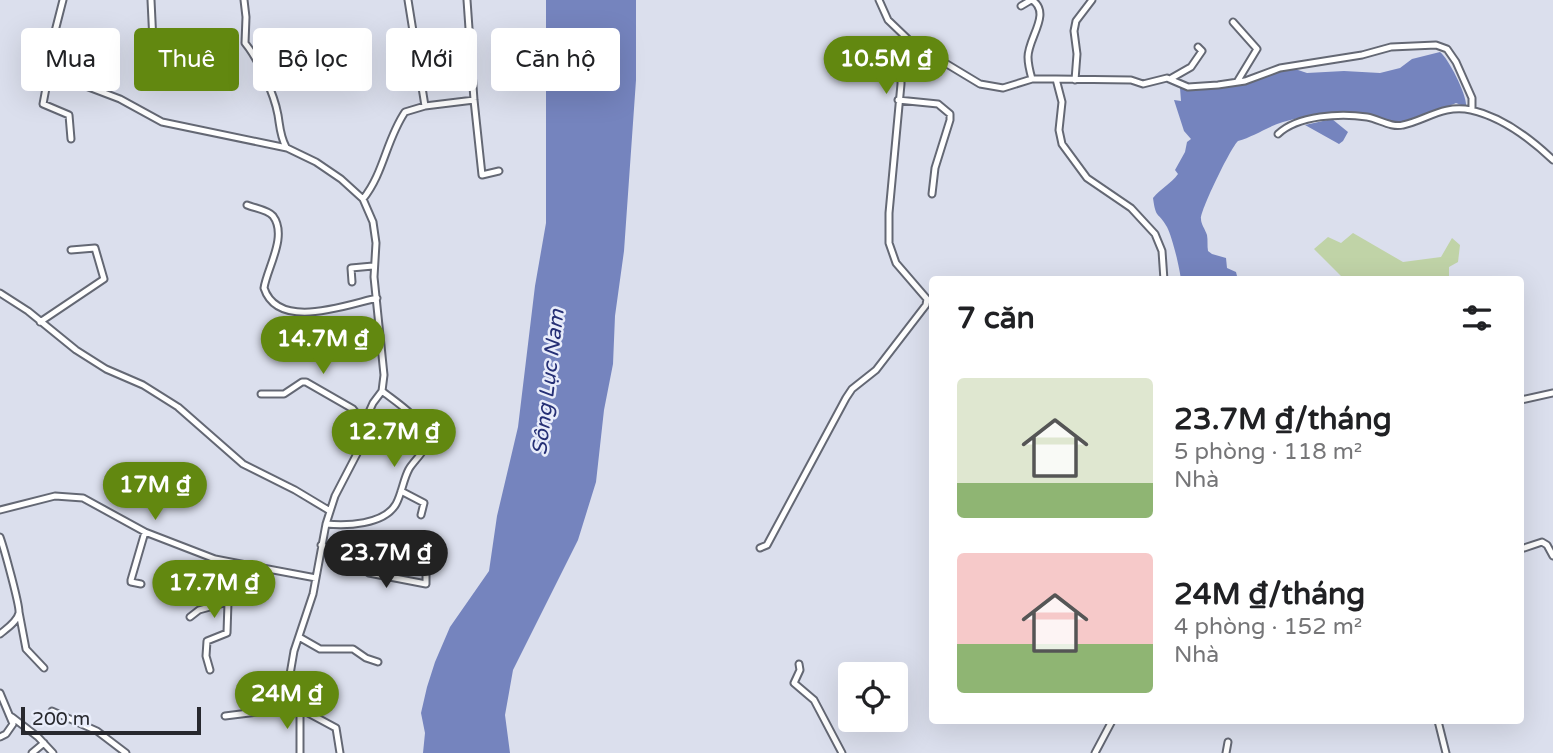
<!DOCTYPE html>
<html lang="vi">
<head>
<meta charset="utf-8">
<style>
	:root { --surface:#fff; --page:#f6f6f6; --text:#202124; --muted:#757577; --accent:#628810 }
	body { margin:0; font-family:"Varela Round",sans-serif; background:var(--page); color:var(--text); height:100vh; display:flex; flex-direction:column; font-size:26px; white-space:nowrap }
	* { box-sizing:border-box; margin:0 }
	p { font-size:23px; color:var(--muted) }
	.icon { flex:none; width:38px; height:38px; fill:none; stroke:currentColor; stroke-width:2; stroke-linecap:round; stroke-linejoin:round }
	.map { position:relative; flex:1; overflow:hidden }
	.details { position:absolute; left:929px; top:276px; width:595px; height:448px; display:flex; flex-direction:column; background:var(--surface); border-radius:7px; box-shadow:0 7px 28px #0002 }
	.details>* { flex:none }
	.top-card { position:absolute; left:21px; top:28px; width:665px; height:63px; display:flex; gap:14px }
	.fabs { position:absolute; left:838px; top:662px; display:grid; gap:14px }
	.fabs a { display:grid; place-items:center; width:70px; height:70px; border-radius:7px; background:var(--surface); box-shadow:0 7px 28px #0002; font-size:35px }
	.scale { position:absolute; left:21px; bottom:18px; width:180px; box-sizing:border-box; padding-left:7px; border:4px solid #27282e; border-top:0; font-size:19px; line-height:24px; white-space:nowrap; color:#27282e; -webkit-text-stroke:5px #e8ecfa; paint-order:stroke }
	.price { position:absolute; translate:-50% -60px; padding:0 16px; border-radius:24px; background:var(--accent); color:#fff; font-size:23px; line-height:46px; filter:drop-shadow(0 2px 4px #0008) }
	.price::after { content:''; position:absolute; left:50%; top:42px; width:21px; height:16px; margin-left:-10px; background:inherit; clip-path:polygon(0 0,100% 0,50% 100%) }
	.price.active { background:#222; color:#fff }
	ul { padding:0; list-style:none }
	li { display:flex; align-items:center; gap:21px; height:175px; padding:0 28px }
	li span { display:grid; place-items:center; flex:none; width:196px; height:140px; border-radius:7px; color:#555 }
	li>.icon { margin-inline-start:auto }
	span .icon { width:84px; height:84px; fill:#fffc; stroke-width:1 }
	li b { font-size:30px }
	h2 { display:flex; justify-content:space-between; align-items:center; height:84px; padding:0 28px; font-size:30px }
	.pill { padding:0 24px; border-radius:7px; background:var(--surface); box-shadow:0 7px 28px #0002; font-size:24px; line-height:63px }
	.pill.active { background:var(--accent); color:#fff }
	.map>svg:first-child { display:block }
</style>
</head>
<body>
<div class="map">
<svg width="1553" height="753" viewBox="0 0 1553 753">
	<rect width="100%" height="100%" fill="#dbdfed"/>
	<!-- green -->
	<path fill="#c0d3a7" d="M1353,233L1403,262L1441,257L1452,238L1460,245L1458,262L1449,267V280H1345L1314,249L1328,237L1341,243Z"/>
	<!-- water -->
	<path fill="#7584be" d="M546,0H636V80L624,251L615,316L613,364L604,410L596,482L578,540L513,670L505,715L510,753H423L425,733L421,713L427,687L435,662L450,627L489,571L497,516L518,427L535,286L546,223Z
		M1440,52C1449,59 1468,97 1466,107L1456,103C1446,107 1408,123 1401,123C1383,123 1366,111 1347,113C1327,115 1302,116 1283,122C1267,127 1253,137 1238,141C1231,147 1200,211 1201,219C1201,224 1205,229 1207,235C1208,240 1207,246 1208,251L1212,254L1226,258L1227,268L1236,272L1238,280H1181C1180,269 1172,236 1167,227C1158,211 1156,220 1153,198C1161,188 1171,184 1178,174L1175,170L1185,152L1187,142L1191,139L1184,131L1174,100L1181,101L1180,88H1202L1252,81L1292,68L1307,73L1344,71L1380,73L1400,68L1412,59Z
		M1332,119L1348,132L1343,141L1339,144L1305,125Z"/>
	<g fill="none" stroke-linecap="round" stroke-linejoin="round">
		<defs>
			<path id="minor" d="M151,0L153,42
				M244,0L246,17L245,43C258,59 274,93 278,115C280,127 280,136 286,147
				M408,0L425,106
				M467,0L474,100L482,175L499,171
				M879,0L888,20L912,43
				M1032,0C1052,13 1028,38 1028,57C1028,64 1030,72 1032,79
				M1021,6L1031,0
				M1233,22L1257,49L1237,82
				M49,72L52,43L63,0
				M1056,79L1131,80L1143,84L1167,78L1188,87L1218,85L1245,81L1280,68L1362,55L1391,47L1436,45L1447,49L1456,62L1472,98V110
				M1170,79L1191,67L1202,51L1198,47
				M1075,80L1077,54L1074,31L1076,21L1092,0
				M898,100L938,104L950,114V120L935,168L932,194
				M1278,134C1298,115 1341,113 1367,117C1379,119 1391,128 1403,125C1426,120 1444,104 1471,110C1502,117 1531,139 1553,160
				M71,139L69,115L43,104L49,72L120,99L162,122L287,148L316,162L341,179L363,199L373,222L376,243L374,277L384,375L382,391L373,403L364,423L365,434L362,444L335,496L326,524L313,594L294,651L288,686L290,697L297,707L336,728L340,753
				M363,199C384,173 386,140 405,112L425,106L474,100
				M247,205C254,208 268,210 273,216C288,236 267,268 264,288C278,331 346,305 377,298
				M352,282L351,268L373,266
				M0,293L28,311L76,350L106,369L143,385L178,407L243,464L295,490L330,511
				M40,322L104,279L95,248L71,250
				M261,394H284L302,382H306L353,409L364,423
				M1521,400L1553,393
				M401,491L424,503L421,515
				M0,510L55,496L83,498L145,532L215,559L316,578
				M326,524C346,526 384,525 396,504C402,493 403,480 409,469C415,459 429,449 426,437C422,418 396,402 382,391
				M0,537C4,548 20,606 19,613C17,622 6,629 0,634
				M321,545L344,555L369,573L426,584V569
				M760,548L767,545L846,398L852,389L876,370L926,305L927,299L896,263L889,243V213L901,84V62L912,43L980,84L1003,88L1032,79H1056L1062,102L1059,130L1062,144L1087,178L1131,208L1155,234L1162,251L1164,280
				M1521,549L1542,542L1547,545L1553,556
				M141,584L131,582V580L145,532
				M19,612L26,649L44,668
				M190,617L199,610L228,602
				M299,637L320,649H353L366,658L378,662
				M799,664L800,670L794,683L814,700L842,753
				M210,670L206,656L207,641L227,633L228,602L249,565
				M0,693L13,724L6,734L0,737
				M300,710V753
				M52,711L97,731L126,753
				M225,716L297,707
				M12,717L38,737L53,753
				M1438,721L1446,753
				M32,753L44,743
				M1095,753L1112,721
				M1226,753L1228,742"/>
		</defs>
		<!-- minor casing -->
		<use href="#minor" stroke="#646874" stroke-width="9"/>
		<!-- minor -->
		<use href="#minor" stroke="#fff" stroke-width="5"/>
	</g>
	<g text-anchor="middle" stroke-width="5" stroke-linejoin="round" paint-order="stroke">
		<!-- water labels -->
		<g font-size="21" font-style="italic" fill="#252f75" stroke="#e8ecfa">
			<text transform="translate(548 382) rotate(-83)" y="7">Sông Lục Nam</text>
		</g>
	</g>
</svg>
<div class="fabs">
<a><svg class="icon" aria-label="locate" viewBox="0 0 24 24"><circle cx="12" cy="12" r="6"/><path d="M12 2v4M12 18v4M2 12h4M18 12h4"/></svg></a>
</div>
<div class="scale">200 m</div>
<b class="price" style="left:886px;top:96px">10.5M ₫</b>
<b class="price" style="left:323px;top:376px">14.7M ₫</b>
<b class="price" style="left:394px;top:469px">12.7M ₫</b>
<b class="price" style="left:155px;top:522px">17M ₫</b>
<b class="price active" style="left:386px;top:590px">23.7M ₫</b>
<b class="price" style="left:214px;top:620px">17.7M ₫</b>
<b class="price" style="left:287px;top:731px">24M ₫</b>
<div class="top-card">
<a class="pill">Mua</a>
<a class="pill active">Thuê</a>
<a class="pill">Bộ lọc</a>
<a class="pill">Mới</a>
<a class="pill">Căn hộ</a>
</div>
<section class="details">
<h2>7 căn<svg class="icon" aria-label="filters" viewBox="0 0 24 24"><path d="M4 7h16M4 17h16"/><circle cx="9" cy="7" r="2"/><circle cx="15" cy="17" r="2"/></svg></h2>
<ul>
<li><span style="background:linear-gradient(#dfe7d0 75%,#8fb573 0)"><svg class="icon" aria-label="home" viewBox="0 0 24 24"><path d="M3 11l9-7 9 7M6 9v11h12V9"/></svg></span><div><b>23.7M ₫/tháng</b><p>5 phòng · 118 m²</p><p>Nhà</p></div></li>
<li><span style="background:linear-gradient(#f6c9c9 65%,#8fb573 0)"><svg class="icon" aria-label="home" viewBox="0 0 24 24"><path d="M3 11l9-7 9 7M6 9v11h12V9"/></svg></span><div><b>24M ₫/tháng</b><p>4 phòng · 152 m²</p><p>Nhà</p></div></li>
</ul>
</section>
</div>
</body>
</html>
